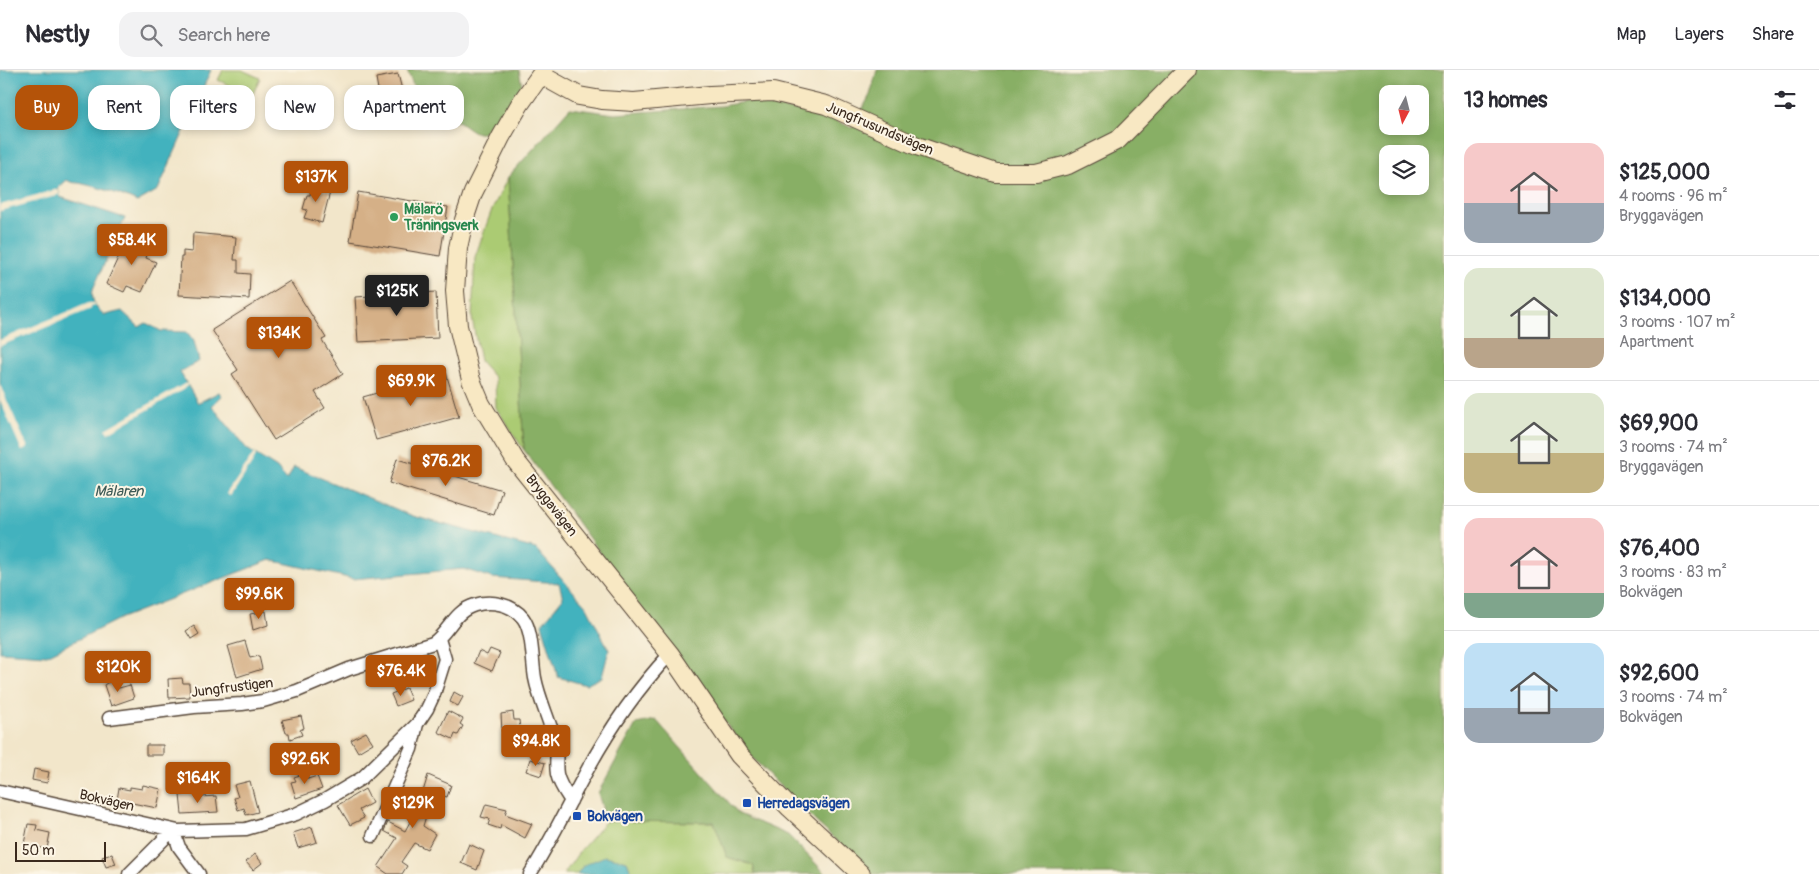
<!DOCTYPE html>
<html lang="en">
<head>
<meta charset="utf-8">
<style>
	:root { --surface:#fff; --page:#f2f2f3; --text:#2b2b33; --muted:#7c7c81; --line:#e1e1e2; --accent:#b45309 }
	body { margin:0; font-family:Pangolin,sans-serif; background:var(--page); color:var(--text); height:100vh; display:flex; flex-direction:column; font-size:19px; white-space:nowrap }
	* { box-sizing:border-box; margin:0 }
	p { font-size:16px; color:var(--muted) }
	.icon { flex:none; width:28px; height:28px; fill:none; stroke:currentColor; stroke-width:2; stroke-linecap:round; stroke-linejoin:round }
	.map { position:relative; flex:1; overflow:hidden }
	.details { display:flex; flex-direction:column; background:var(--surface); width:375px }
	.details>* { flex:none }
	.top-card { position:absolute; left:15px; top:15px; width:475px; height:45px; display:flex; gap:10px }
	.needle { width:32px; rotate:187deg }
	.buttons { position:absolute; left:1379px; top:15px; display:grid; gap:10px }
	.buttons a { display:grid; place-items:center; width:50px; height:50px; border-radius:10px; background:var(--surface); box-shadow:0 2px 8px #0003; font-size:25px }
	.scale { position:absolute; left:15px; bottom:12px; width:91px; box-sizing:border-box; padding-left:5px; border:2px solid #3b2a1e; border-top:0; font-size:14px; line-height:18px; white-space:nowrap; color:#3b2a1e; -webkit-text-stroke:4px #fcf5e5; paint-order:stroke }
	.price { position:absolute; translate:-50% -42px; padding:0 11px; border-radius:5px; background:var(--accent); color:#fff; font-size:16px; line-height:32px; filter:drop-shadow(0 1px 2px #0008) }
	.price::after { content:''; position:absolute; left:50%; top:30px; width:15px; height:11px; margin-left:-8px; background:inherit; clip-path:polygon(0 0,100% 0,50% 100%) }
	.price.selected { background:#222; color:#fff }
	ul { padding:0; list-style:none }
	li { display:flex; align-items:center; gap:15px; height:125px; padding:0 20px }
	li+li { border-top:1px solid var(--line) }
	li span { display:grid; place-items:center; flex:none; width:140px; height:100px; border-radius:15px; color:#555 }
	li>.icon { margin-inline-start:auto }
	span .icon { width:60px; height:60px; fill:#fffc; stroke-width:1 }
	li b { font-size:21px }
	h2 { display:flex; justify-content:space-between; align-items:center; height:60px; padding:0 20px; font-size:21px }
	.chip { padding:0 18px; border-radius:15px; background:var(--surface); box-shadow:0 2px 8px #0003; font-size:18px; line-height:45px }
	.chip.selected { background:var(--accent); color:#fff }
	header { display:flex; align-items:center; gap:30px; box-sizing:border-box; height:70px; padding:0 25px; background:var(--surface); border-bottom:1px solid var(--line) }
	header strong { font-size:24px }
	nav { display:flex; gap:28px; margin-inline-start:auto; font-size:18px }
	.search { width:350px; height:45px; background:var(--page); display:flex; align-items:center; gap:12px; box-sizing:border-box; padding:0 18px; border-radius:15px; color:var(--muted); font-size:19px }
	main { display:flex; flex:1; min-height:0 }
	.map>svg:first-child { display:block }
</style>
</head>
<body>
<header>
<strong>Nestly</strong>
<div class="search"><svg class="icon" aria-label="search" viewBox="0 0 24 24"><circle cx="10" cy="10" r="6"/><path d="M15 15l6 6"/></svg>Search here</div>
<nav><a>Map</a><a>Layers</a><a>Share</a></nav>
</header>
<main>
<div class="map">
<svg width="1444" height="804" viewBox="0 0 1444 804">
	<rect width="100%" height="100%" fill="#fcf5e5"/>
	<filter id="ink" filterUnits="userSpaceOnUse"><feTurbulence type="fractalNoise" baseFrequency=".02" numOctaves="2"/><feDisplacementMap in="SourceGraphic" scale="10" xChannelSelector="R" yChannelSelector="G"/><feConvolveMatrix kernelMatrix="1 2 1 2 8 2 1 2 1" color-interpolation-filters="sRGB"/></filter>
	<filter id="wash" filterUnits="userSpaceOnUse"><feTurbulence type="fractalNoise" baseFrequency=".0096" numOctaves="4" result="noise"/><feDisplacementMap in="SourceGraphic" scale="20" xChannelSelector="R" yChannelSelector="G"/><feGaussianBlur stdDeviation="1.12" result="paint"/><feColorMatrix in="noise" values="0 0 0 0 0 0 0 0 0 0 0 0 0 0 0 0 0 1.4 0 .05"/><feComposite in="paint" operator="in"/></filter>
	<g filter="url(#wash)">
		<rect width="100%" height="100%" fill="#f2e6ca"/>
		<!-- green -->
		<path fill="#abcb73" stroke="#737a48" d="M223,0H242L260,8L252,26L218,10Z
			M508,107L524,380L496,338L495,308L480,291L472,248L475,187L491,142Z
			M606,751L714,752L727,787L753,795L755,804H632L627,791L584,795L577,804H564L579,782Z"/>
		<!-- forest -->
		<path fill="#88af65" stroke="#626c42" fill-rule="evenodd" d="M407,0H519L522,15C513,28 496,66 478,63C472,62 464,54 458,51L447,54L415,49L409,41L417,25Z
			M877,0H1444V804H872L797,734L747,682L524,380L508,107L570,38L615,44L721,36L756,30L785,39L820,43L852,58L870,25ZM1388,24H1420V56H1388ZM1388,84H1420V116H1388Z
			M656,650L739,744L788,765L826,804H755L753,795L727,787L714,752L606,751L598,723L636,654Z"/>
		<!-- water -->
		<path fill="#43b2be" stroke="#3f6e6e" d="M0,0H211L158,120L137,132C120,124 101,118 83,114C77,112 72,114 67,110L58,118L60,127L125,148L93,219C91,231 95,238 105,245L122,241L139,257L146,253L161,261L187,262L194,271L199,291L180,302L198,333L219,322L222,326L212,336L247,379L277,398L287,410L294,397L413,446L536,479L587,537L609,580L602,607L586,615L558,607L542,554L563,528L559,513L492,508L463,499L353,509L270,490L121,548L47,585L0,582Z
			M605,786L627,791L632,804H577L584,795Z"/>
		<!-- pier -->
		<path fill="#f2e6ca" d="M55,120H59V124L56,126L0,141V135Z
			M89,233H94L95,236L91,237V239L0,276V270Z
			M186,313L188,315L184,319L108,363L106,359Z
			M0,315L28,378L22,381L0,330Z
			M254,383L256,385L254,390L231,426L227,424Z"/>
		<g id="blocks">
			<!-- building -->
			<path fill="#d5b087" d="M398,4L402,20L379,25L376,8Z
				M314,111L323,114L322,120L330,122L322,153L304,148L307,140L303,139L307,125H310Z
				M358,122L448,137L440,186L350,171Z
				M193,163L236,167L234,190H238V203L250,204L249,229L179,225L181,187H183V181L192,182Z
				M129,164L147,172L143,180L148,182L146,188L156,192L142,222L127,216L124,222L106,214Z
				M290,211L326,268L322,270L343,304L315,322L325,338L274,370L232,304L238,300L212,260Z
				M436,222L438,268L358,272L355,227Z
				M446,303L459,347L376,370L363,327Z
				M397,389L502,420L494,445L389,413Z
				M266,541L268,555L253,560L250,544Z
				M194,556L199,564L191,569L186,561Z
				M245,571L250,588L259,586L262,599L237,607L228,576Z
				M490,579L500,583L492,601L474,593L479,581L487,585Z
				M182,608L183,613H189L190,627L169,628L168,609Z
				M113,609L119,618L130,615L134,628L111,636L104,615Z
				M406,618L411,630L396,636L391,624Z
				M454,622L463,627L458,636L450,632Z
				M448,641L463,649L460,654L463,656L458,665L455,664L453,669L438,662Z
				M513,642L514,650H519L520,660L502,662L501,644Z
				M301,646L304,658L300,660L302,665L290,669L289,663H286L282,650Z
				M366,662L373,673L358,682L351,670Z
				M146,675H163V685H146Z
				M530,689L545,693L541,706L526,701Z
				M34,699L49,702L47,713L32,710Z
				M306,703L308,709L317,706L322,719L296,728L291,712L296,711L294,707Z
				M428,705L451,715L447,727L433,723L423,756L435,764L427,779L414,773L401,792L407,796L402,804H388L378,797L397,768L384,761L388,752L405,761L412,748L416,735H419Z
				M250,711L258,742L246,745L244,738L238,740L234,728L238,727L234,715Z
				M143,715L161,719L157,738L117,730L119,718L130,720V717L142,719Z
				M365,719L372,733L359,740L364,748L350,755L338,735Z
				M202,723V727L216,726L218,742L182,744L180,725Z
				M486,734L507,739L505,744L532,754L525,768L501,755L500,759L488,755L490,749L481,747Z
				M28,754L37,755L36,760L50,763L47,779L24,774Z
				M312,757L317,772L298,778L293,763Z
				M469,774L484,781L477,800L461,793Z
				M112,784L116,794L106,797L102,787Z
				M255,784L262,793L253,800L246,792Z"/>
		</g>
	</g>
	<g filter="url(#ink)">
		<use href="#blocks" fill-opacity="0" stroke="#564638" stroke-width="1"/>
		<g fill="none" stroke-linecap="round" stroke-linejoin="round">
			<defs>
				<path id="street" d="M109,648L194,637L242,634L263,631L297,621L349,599L433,573C449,562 454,541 475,535C491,530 512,534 523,548C533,561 532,592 535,608C538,624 545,640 550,655C552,660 555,665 556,669C558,681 555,693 557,704C559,714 565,722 571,731
					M0,721L178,761L246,759L296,744L325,730L362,708L417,654L427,639L434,624L445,589L439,569
					M373,766L411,679L417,654
					M129,804L173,760L179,777L199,804
					M530,804C550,773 566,739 584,706C607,663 636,620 670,584"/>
				<path id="secondary" d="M544,0L520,34L501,67L473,123L464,150L458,178L455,221L458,256L471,310L481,334L515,390L670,584L739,685L790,738L861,804
					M541,5L579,26L602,30L634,32L710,25L773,22L826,35L917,76L996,103H1036L1068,95L1118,70L1187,0"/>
			</defs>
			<!-- street casing -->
			<use href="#street" stroke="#564638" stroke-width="15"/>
			<!-- secondary casing -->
			<use href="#secondary" stroke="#564638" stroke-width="20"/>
			<!-- street -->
			<use href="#street" stroke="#fff" stroke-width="12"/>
			<!-- secondary -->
			<use href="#secondary" stroke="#f8e8c3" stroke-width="18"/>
		</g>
	</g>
	<!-- markers -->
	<circle fill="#2e9e5b" stroke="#fcf5e5" stroke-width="2" cx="394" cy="147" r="5"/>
	<g fill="#1a4fb4" stroke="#fcf5e5" stroke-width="2">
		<rect x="742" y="728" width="10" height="10" rx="2.5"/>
		<rect x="572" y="741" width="10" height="10" rx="2.5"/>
	</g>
	<g text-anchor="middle" stroke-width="4" stroke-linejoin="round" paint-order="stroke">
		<!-- street labels -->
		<g font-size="14" fill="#3b2a1e" stroke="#fcf5e5">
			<text transform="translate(880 58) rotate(23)" y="5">Jungfrusundsvägen</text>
			<text transform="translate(552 435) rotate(52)" y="5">Bryggavägen</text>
			<text transform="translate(232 617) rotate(-7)" y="5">Jungfrustigen</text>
			<text transform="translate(107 730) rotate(13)" y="5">Bokvägen</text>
		</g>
		<!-- leisure labels -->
		<g font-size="14" font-weight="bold" fill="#27864d" stroke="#fcf5e5" text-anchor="start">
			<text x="404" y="144">Mälarö<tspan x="404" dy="16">Träningsverk</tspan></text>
		</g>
		<!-- transit labels -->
		<g font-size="14" font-weight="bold" fill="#164399" stroke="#fcf5e5" text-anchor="start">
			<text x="757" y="738">Herredagsvägen</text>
			<text x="587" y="751">Bokvägen</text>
		</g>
		<!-- water labels -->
		<g font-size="15" font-style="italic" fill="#3e5a56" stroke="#fcf5e5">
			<text x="119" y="426">Mälaren</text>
		</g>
	</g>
</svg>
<div class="buttons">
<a><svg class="needle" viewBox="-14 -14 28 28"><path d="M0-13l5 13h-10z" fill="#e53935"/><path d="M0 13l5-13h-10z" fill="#7c7c81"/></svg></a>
<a><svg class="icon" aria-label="layers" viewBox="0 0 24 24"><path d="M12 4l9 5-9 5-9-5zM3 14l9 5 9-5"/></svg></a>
</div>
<div class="scale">50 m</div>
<b class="price" style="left:316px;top:133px">$137K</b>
<b class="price" style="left:132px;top:196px">$58.4K</b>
<b class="price selected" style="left:397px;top:247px">$125K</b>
<b class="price" style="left:279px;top:289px">$134K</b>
<b class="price" style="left:411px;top:337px">$69.9K</b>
<b class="price" style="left:446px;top:417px">$76.2K</b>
<b class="price" style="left:259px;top:550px">$99.6K</b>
<b class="price" style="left:118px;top:623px">$120K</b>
<b class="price" style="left:401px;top:627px">$76.4K</b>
<b class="price" style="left:536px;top:697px">$94.8K</b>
<b class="price" style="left:305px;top:715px">$92.6K</b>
<b class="price" style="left:198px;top:734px">$164K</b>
<b class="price" style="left:413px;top:759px">$129K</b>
<div class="top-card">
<a class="chip selected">Buy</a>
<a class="chip">Rent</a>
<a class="chip">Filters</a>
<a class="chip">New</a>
<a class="chip">Apartment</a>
</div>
</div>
<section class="details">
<h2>13 homes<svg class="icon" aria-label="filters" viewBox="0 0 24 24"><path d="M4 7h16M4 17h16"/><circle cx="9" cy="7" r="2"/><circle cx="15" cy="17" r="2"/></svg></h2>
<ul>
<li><span style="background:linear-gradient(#f6c9c9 60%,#9aa5b1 0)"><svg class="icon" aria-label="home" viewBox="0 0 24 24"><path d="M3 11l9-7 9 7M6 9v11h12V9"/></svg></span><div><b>$125,000</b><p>4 rooms · 96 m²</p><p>Bryggavägen</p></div></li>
<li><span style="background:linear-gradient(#dfe7d0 70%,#b9a48a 0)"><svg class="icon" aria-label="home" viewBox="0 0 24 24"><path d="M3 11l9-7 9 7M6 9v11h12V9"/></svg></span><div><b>$134,000</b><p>3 rooms · 107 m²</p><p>Apartment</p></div></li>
<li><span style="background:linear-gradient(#dfe7d0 60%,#c2b280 0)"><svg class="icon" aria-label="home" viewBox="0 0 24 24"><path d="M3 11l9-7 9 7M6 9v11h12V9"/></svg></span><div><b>$69,900</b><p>3 rooms · 74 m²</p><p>Bryggavägen</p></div></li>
<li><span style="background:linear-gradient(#f6c9c9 75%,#7fa58c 0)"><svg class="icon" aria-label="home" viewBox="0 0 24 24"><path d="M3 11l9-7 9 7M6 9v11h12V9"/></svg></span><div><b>$76,400</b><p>3 rooms · 83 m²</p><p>Bokvägen</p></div></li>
<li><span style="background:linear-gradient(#bfe0f5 65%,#9aa5b1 0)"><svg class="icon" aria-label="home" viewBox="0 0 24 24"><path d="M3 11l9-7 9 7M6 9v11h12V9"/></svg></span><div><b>$92,600</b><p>3 rooms · 74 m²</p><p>Bokvägen</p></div></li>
</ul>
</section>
</main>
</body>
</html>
